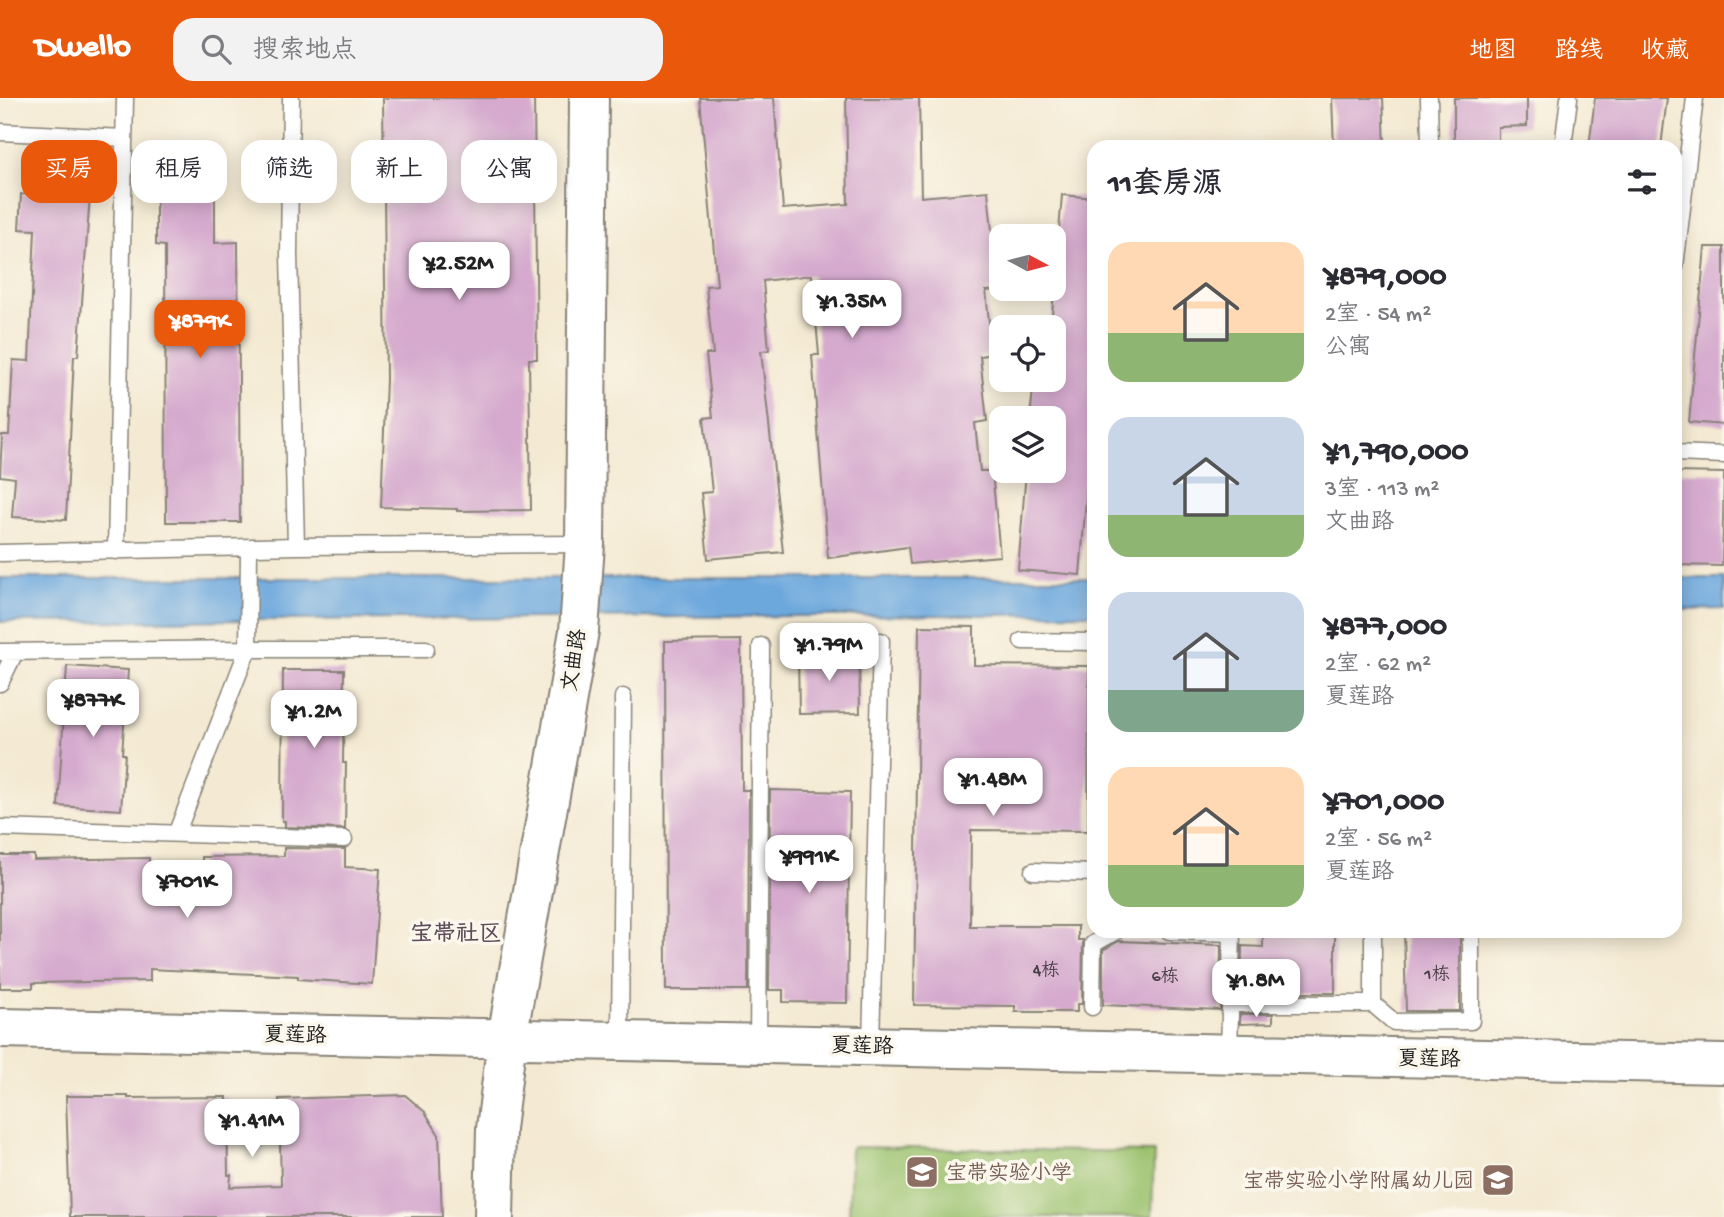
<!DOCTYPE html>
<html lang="zh">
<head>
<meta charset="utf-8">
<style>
	:root { --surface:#fff; --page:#f2f2f3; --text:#2b2b33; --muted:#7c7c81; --accent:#ea580c }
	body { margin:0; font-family:"Gochi Hand","LXGW WenKai TC",sans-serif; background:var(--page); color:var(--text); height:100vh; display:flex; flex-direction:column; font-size:26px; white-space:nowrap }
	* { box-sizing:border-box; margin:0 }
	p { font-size:23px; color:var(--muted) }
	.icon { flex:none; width:38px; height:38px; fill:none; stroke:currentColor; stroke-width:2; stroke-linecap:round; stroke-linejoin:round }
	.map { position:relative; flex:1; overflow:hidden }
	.sheet { position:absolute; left:1087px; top:42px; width:595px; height:798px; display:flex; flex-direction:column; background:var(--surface); border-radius:21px; box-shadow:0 4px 18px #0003 }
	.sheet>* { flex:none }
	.top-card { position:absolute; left:21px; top:42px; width:665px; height:63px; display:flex; gap:14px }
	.needle { width:46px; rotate:97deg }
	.buttons { position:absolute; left:989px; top:126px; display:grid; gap:14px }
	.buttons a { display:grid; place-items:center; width:77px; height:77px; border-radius:14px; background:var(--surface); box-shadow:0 4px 18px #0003; font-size:35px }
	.price { position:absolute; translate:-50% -60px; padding:0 16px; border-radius:14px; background:#fff; color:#222; font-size:23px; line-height:46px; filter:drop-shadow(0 2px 4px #0008) }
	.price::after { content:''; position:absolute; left:50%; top:42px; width:21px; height:16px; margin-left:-10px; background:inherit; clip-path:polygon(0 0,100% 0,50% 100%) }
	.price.selected { background:var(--accent); color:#fff }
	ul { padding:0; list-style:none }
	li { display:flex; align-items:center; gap:21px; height:175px; padding:0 21px }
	li span { display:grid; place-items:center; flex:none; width:196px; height:140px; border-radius:21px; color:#555 }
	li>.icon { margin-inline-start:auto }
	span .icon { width:84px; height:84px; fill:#fffc; stroke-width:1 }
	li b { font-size:30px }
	h2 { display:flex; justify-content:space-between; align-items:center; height:84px; padding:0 21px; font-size:30px }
	.pill { padding:0 24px; border-radius:21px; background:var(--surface); box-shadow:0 4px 18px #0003; font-size:24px; line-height:63px }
	.pill.selected { background:var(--accent); color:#fff }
	header { display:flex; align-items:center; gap:42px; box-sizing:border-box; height:98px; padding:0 35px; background:var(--accent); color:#fff }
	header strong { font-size:33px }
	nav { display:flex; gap:38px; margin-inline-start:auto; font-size:24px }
	.search { width:490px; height:63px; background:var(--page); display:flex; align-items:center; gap:18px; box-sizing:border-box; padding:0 24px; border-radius:21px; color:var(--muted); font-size:26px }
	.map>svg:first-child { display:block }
</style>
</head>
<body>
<header>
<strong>Dwello</strong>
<div class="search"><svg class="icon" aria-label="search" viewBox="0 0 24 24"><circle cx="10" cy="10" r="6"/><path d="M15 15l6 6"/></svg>搜索地点</div>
<nav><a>地图</a><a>路线</a><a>收藏</a></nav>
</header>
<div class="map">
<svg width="1724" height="1119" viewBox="0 0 1724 1119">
	<rect width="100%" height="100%" fill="#fbf7ec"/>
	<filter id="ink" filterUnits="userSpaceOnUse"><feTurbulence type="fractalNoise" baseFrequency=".0143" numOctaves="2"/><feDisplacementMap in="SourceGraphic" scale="14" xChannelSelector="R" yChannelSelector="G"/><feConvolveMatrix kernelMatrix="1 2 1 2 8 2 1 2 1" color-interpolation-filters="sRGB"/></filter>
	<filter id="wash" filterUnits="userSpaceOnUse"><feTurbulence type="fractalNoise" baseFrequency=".00686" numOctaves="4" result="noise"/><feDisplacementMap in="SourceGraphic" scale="28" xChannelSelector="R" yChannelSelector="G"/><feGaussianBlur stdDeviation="1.57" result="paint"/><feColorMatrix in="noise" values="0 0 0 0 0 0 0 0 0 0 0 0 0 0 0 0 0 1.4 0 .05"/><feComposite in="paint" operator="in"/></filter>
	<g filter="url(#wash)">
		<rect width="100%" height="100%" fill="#f4ead3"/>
		<!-- green -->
		<path fill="#9ac16c" stroke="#5b6e44" stroke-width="2" d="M851,1049L1154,1054L1152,1119H849Z"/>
		<!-- water -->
		<path fill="#6da8dd" stroke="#44627c" stroke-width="2" d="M0,480H1094V516L0,524Z
			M1675,480H1724V511L1675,512Z"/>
		<g id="blocks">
			<!-- building -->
			<path fill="#d5aace" d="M383,0H534L537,261H529L531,412L457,413V411L381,409L386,281Z
				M700,0H774L783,111L848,106L846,0H919L921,99L988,93L998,192L986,193L992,256L980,258L987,323L975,325L980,373H992L1000,458L910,466L908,449L828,460L812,257H819L812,177L763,183L769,252L761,253L783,454L708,461L701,395L712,394L704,320L713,319L706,256H713L706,188L717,187Z
				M1332,0H1383L1385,49H1334Z
				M1454,0H1527V28L1498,29V49H1454Z
				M1595,0H1667L1661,49H1589Z
				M34,67L92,70L78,258H74L66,422L12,419L15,380L0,378L2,337H9L13,262L29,263L35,132L19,131L21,96L32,97Z
				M156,90H215V145L238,144L240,424H166L165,148L156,147Z
				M1062,97L1094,100V362H1089L1080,477L1018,472L1026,373H1054V320H1030L1034,282H1054V229H1051Z
				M1705,149H1724V327L1689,324Z
				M1675,374L1724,375L1722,468L1675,467Z
				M919,528L974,529V567L1089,568L1088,733L971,732L970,828H1078V842H1083L1082,906H1077V914H1015V908L914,907Z
				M741,542L742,692H749L748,892H666L665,543Z
				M859,554L860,615L799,616L798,555Z
				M67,568L128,572L122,656H125L121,712L58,708Z
				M283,572H344L343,665H346L345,731L285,729V723H282Z
				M770,692L850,694L847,905L783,904V892H769Z
				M284,750L345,751V769L380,771L372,886L298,881V878L150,871V883L33,885V890H0V757H34V762L149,760V799L201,801L202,759L284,758Z
				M1263,833H1335V895H1241L1242,848L1263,849Z
				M1404,833H1460V913H1406Z
				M1119,843L1221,847L1220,912L1103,907V852Z
				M1240,916H1273V925L1240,926Z
				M405,997L425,1014L439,1037L442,1119H70L66,998H128V1000L227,999L228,1077H231L230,1089L281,1087L279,1001Z"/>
		</g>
	</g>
	<g filter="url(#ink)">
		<use href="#blocks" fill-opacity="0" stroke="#888378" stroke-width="2"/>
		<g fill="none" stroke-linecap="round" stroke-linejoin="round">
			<defs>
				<path id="service" d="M291,0L289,156L296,448
					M1429,0L1430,49
					M0,34L124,40
					M1563,49L1569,0
					M1675,169L1695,0
					M1675,355L1724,357
					M249,450L248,551H426
					M116,453L125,0
					M0,455L296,448L585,446
					M1022,543L1094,544
					M0,554L248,551L177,734
					M0,585L15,554
					M0,730L344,741
					M1033,773L1094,775
					M1169,833L1232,835
					M1230,906H1373V833
					M1373,906L1394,924L1471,923V833
					M1092,909L1093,846L1116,833
					M620,942L623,599
					M758,945L761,548
					M871,947L881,543
					M1229,955L1232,833"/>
				<path id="tertiary" d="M0,930L1724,966
					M494,1119L496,1031L507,940L579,533L585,446L589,0"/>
			</defs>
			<!-- service casing -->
			<use href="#service" stroke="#888378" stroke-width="19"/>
			<!-- tertiary casing -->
			<use href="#tertiary" stroke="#888378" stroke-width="42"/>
			<!-- service -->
			<use href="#service" stroke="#fff" stroke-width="16"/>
			<!-- tertiary -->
			<use href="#tertiary" stroke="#fff" stroke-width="38"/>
		</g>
	</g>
	<!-- icons -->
	<defs>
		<symbol id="school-square" viewBox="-11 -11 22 22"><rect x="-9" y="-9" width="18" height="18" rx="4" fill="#8d6e63" stroke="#fbf7ec"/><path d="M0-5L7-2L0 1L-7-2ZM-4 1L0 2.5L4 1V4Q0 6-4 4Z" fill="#fff"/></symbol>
	</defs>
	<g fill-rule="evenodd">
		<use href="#school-square" x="903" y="1055" width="38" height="38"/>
		<use href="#school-square" x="1479" y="1063" width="38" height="38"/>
	</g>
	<g text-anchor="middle" stroke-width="7" stroke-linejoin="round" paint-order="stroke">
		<!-- number labels -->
		<g font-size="18" fill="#4a4048">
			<text x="1046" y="877">4栋</text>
			<text x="1437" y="881">1栋</text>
			<text x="1165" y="883">6栋</text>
		</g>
		<!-- street labels -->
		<g font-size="21" fill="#1c1c1c" stroke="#fbf7ec">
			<text transform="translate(573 562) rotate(-81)" y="7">文曲路</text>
			<text transform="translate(295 936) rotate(1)" y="7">夏莲路</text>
			<text transform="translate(862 947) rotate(1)" y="7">夏莲路</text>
			<text transform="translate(1429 960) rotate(1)" y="7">夏莲路</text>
		</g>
		<!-- education labels -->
		<g font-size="21" fill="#785e54" stroke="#fbf7ec" text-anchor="start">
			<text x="946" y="1081">宝带实验小学</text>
			<text x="1474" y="1089" text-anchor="end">宝带实验小学附属幼儿园</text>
		</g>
		<!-- neighbourhood labels -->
		<g font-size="23" font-weight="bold" fill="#5d4e5a" stroke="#fbf7ec">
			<text x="456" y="842">宝带社区</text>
		</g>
	</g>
</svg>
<div class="buttons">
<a><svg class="needle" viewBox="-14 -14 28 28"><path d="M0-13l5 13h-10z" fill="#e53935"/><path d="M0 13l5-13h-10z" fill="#7c7c81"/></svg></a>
<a><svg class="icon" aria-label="locate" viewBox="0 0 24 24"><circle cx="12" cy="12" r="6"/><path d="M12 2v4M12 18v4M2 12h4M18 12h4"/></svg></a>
<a><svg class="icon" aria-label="layers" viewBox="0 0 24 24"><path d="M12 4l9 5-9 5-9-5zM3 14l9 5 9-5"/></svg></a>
</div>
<b class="price" style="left:459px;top:204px">¥2.52M</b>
<b class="price" style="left:852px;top:242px">¥1.35M</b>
<b class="price selected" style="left:200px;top:262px">¥879K</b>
<b class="price" style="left:829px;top:585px">¥1.79M</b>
<b class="price" style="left:93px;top:641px">¥877K</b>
<b class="price" style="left:314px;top:652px">¥1.2M</b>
<b class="price" style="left:993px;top:720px">¥1.48M</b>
<b class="price" style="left:809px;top:797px">¥991K</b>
<b class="price" style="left:187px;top:822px">¥701K</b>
<b class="price" style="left:1256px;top:921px">¥1.8M</b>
<b class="price" style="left:252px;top:1061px">¥1.41M</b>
<div class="top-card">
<a class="pill selected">买房</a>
<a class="pill">租房</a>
<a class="pill">筛选</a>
<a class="pill">新上</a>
<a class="pill">公寓</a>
</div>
<section class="sheet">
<h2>11套房源<svg class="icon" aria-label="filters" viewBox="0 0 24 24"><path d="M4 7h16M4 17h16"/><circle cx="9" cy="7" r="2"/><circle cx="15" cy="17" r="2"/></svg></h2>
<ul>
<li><span style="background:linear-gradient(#ffd9b3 65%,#8fb573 0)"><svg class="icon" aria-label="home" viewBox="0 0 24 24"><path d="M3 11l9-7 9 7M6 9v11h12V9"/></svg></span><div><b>¥879,000</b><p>2室 · 54 m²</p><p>公寓</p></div></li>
<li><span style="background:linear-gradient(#c9d6e8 70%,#8fb573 0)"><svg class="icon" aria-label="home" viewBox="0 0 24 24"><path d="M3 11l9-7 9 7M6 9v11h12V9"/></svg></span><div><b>¥1,790,000</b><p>3室 · 113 m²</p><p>文曲路</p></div></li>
<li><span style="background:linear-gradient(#c9d6e8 70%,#7fa58c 0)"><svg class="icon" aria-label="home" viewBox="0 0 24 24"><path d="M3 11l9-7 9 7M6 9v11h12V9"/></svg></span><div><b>¥877,000</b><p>2室 · 62 m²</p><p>夏莲路</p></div></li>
<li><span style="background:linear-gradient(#ffd9b3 70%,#8fb573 0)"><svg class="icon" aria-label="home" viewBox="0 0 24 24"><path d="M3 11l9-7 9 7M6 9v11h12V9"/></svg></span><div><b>¥701,000</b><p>2室 · 56 m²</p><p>夏莲路</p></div></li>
</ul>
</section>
</div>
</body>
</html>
